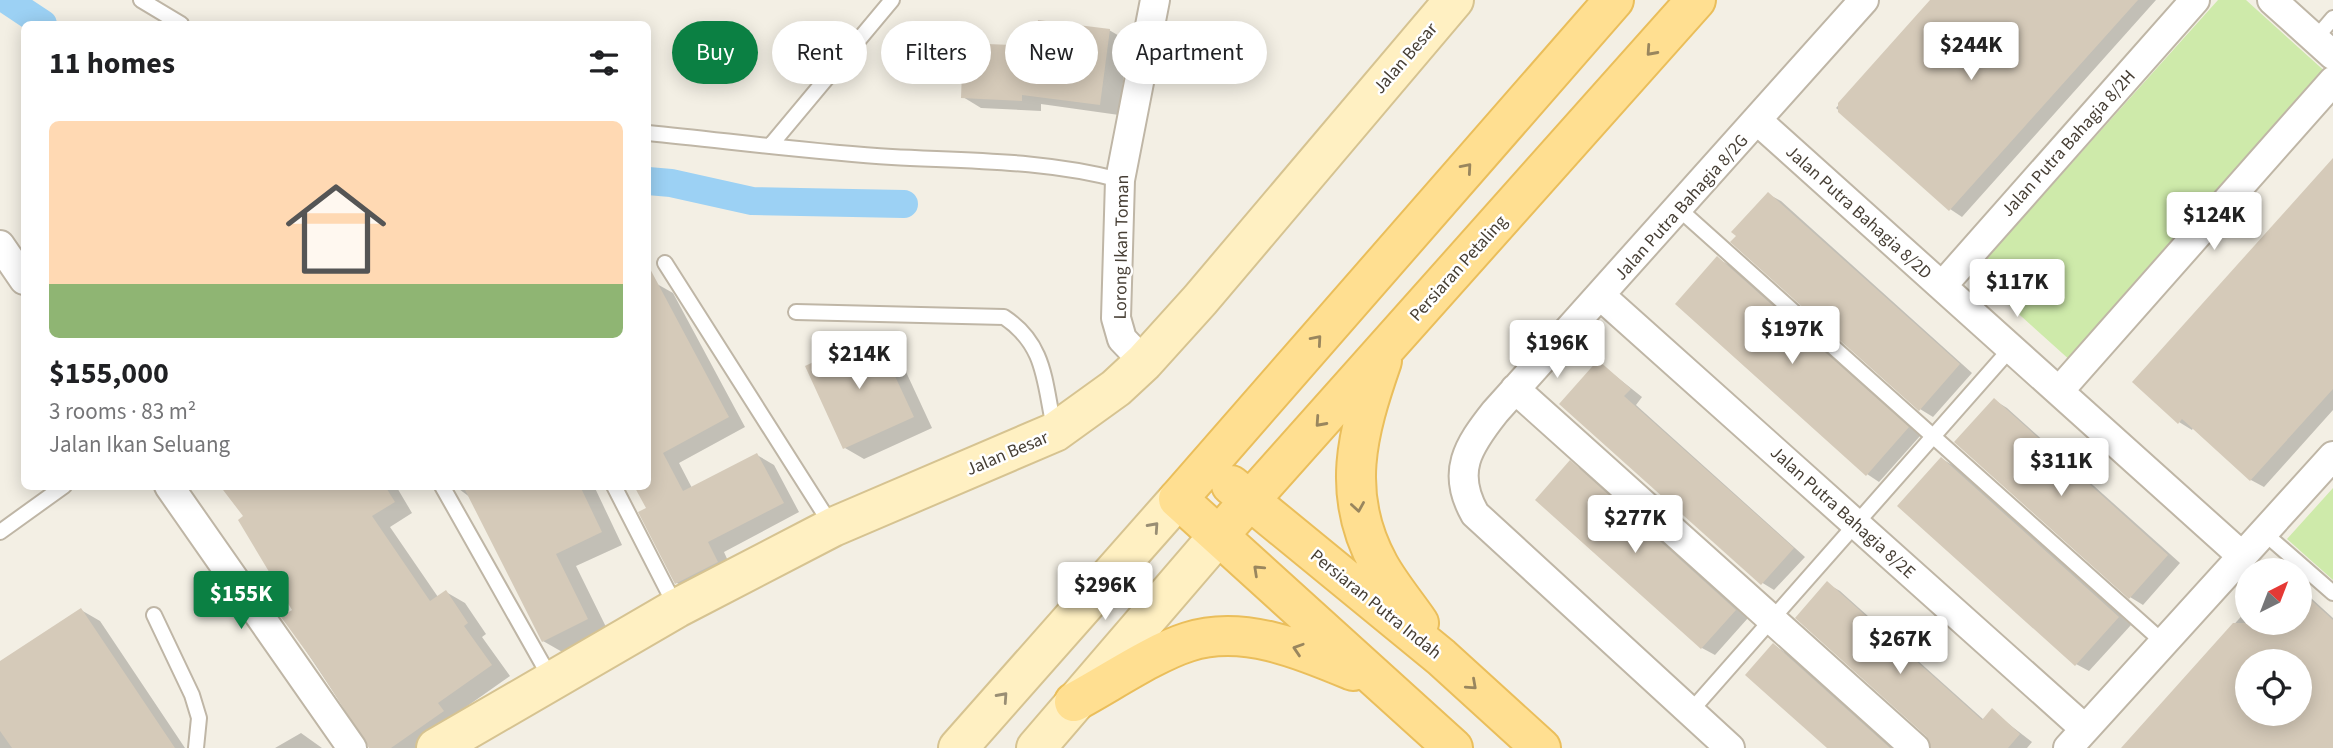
<!DOCTYPE html>
<html lang="en">
<head>
<meta charset="utf-8">
<style>
	:root { --surface:#fff; --page:#f2f2f2; --text:#202124; --muted:#757577; --line:#e0e0e0; --accent:#0b8043 }
	body { margin:0; font-family:"Source Sans 3",sans-serif; background:var(--page); color:var(--text); height:100vh; display:flex; flex-direction:column; font-size:26px; white-space:nowrap }
	* { box-sizing:border-box; margin:0 }
	p { font-size:23px; color:var(--muted) }
	.icon { flex:none; width:38px; height:38px; fill:none; stroke:currentColor; stroke-width:2; stroke-linecap:round; stroke-linejoin:round }
	.map { position:relative; flex:1; overflow:hidden }
	.details { position:absolute; left:21px; top:21px; width:630px; height:469px; display:flex; flex-direction:column; background:var(--surface); border-radius:10px; box-shadow:0 4px 18px #0003 }
	.details>* { flex:none }
	.top-card { position:absolute; left:672px; top:21px; width:665px; height:63px; display:flex; gap:14px }
	.needle { width:46px; rotate:42deg }
	.fabs { position:absolute; left:2235px; top:558px; display:grid; gap:14px }
	.fabs a { display:grid; place-items:center; width:77px; height:77px; border-radius:50%; background:var(--surface); box-shadow:0 4px 18px #0003; font-size:35px }
	.price { position:absolute; translate:-50% -60px; padding:0 16px; border-radius:7px; background:#fff; color:#222; font-size:23px; line-height:46px; filter:drop-shadow(0 2px 4px #0008) }
	.price::after { content:''; position:absolute; left:50%; top:42px; width:21px; height:16px; margin-left:-10px; background:inherit; clip-path:polygon(0 0,100% 0,50% 100%) }
	.price.selected { background:var(--accent); color:#fff }
	ul { padding:0; list-style:none }
	li { display:grid; align-content:center; gap:14px; height:371px; padding:0 28px }
	li+li { border-top:2px solid var(--line) }
	li span { display:grid; place-items:center; height:217px; border-radius:10px; color:#555 }
	li>.icon { margin-inline-start:auto }
	span .icon { width:126px; height:126px; fill:#fffc; stroke-width:1 }
	li b { font-size:30px }
	h2 { display:flex; justify-content:space-between; align-items:center; height:84px; padding:0 28px; font-size:30px }
	.chip { padding:0 24px; border-radius:32px; background:var(--surface); box-shadow:0 4px 18px #0003; font-size:24px; line-height:63px }
	.chip.selected { background:var(--accent); color:#fff }
	.map>svg:first-child { display:block }
</style>
</head>
<body>
<div class="map">
<svg width="2333" height="748" viewBox="0 0 2333 748">
	<rect width="100%" height="100%" fill="#f3efe4"/>
	<!-- green -->
	<path fill="#ceeaaa" d="M2218,0H2246L2329,75L2072,362L1973,273Z
		M2333,488V580L2287,539Z"/>
	<!-- shadow -->
	<path fill="#0003" fill-rule="evenodd" d="M1933,0H2156L1962,217L1950,209L1836,108Z
		M1109,30L1128,41L1119,115L1041,104V111L981,108L963,97L1037,48Z
		M2333,161V410L2264,487L2251,480L2193,428L2192,430L2179,422Z
		M1768,194L1781,201L1972,373L1933,417L1920,409Z
		M1718,259L1731,266L1920,436L1879,482L1867,474Z
		M657,284L673,293L745,427L679,463L692,488L757,455L774,465L799,512L724,552L733,572L693,593L677,583L648,509V289Z
		M875,335L894,346L932,428L864,459L845,448Z
		M1598,362L1642,397L1636,405L1805,557L1774,590L1761,582Z
		M1994,400L2007,408L2180,563L2143,605L2130,597Z
		M1942,459L1954,466L2131,625L2089,671L2076,664Z
		M1570,463L1583,470L1748,618L1715,655L1702,648Z
		M222,486H396L412,513L390,527L438,597L446,592L465,603L486,634L482,637L510,676L456,714L425,748H371L284,618L295,610L246,517Z
		M455,486H594L622,545L576,566L608,631L564,653L543,641L471,498Z
		M1828,584L1840,591L1984,720L1992,711L2032,742L2027,748H1932L1928,735Z
		M2300,588L2333,618V748H2131L2130,740L2247,610V623H2300ZM2247,662H2300V714H2247Z
		M81,610L100,621L185,748H0V664Z
		M1774,645L1786,653L1893,748H1830Z
		M301,733L322,748H275Z"/>
	<g fill="none" stroke-linecap="round" stroke-linejoin="round">
		<!-- canal -->
		<path stroke="#9cd1f4" stroke-width="28" d="M7,0L43,24
			M648,181L671,183L752,201L904,204"/>
	</g>
	<!-- building -->
	<path fill="#d5cab9" fill-rule="evenodd" d="M1930,0H2138L1949,211L1838,112V103Z
		M1038,20L1110,29L1100,105L1022,95V101L961,98L963,43L1035,46Z
		M2333,158V389L2250,481L2182,419L2178,424L2132,382Z
		M1768,192L1960,364L1919,411L1730,242L1736,236L1731,232Z
		M1717,256L1909,427L1866,476L1675,304Z
		M648,265L729,417L663,453L683,491L757,453L784,503L708,542L718,562L675,584L638,512L646,508L634,486H648Z
		M875,333L914,417L843,449L805,366Z
		M1598,360L1631,389L1624,396L1794,548L1761,585L1559,404Z
		M1994,398L2168,555L2129,599L1954,442Z
		M1941,457L2119,617L2075,666L1897,506Z
		M1570,460L1736,610L1701,649L1535,500Z
		M220,486H385L395,502L372,516L430,601L446,590L468,623L464,626L492,665L438,703L444,711L391,748H369L316,665L281,617L292,610L238,520L243,516Z
		M463,486H580L602,532L556,554L588,619L542,642Z
		M1827,581L1982,720L1992,708L2020,734L2008,748H1931L1926,736L1795,618Z
		M2300,590L2333,620V748H2121L2233,623H2300ZM2247,662H2300V714H2247Z
		M81,608L175,748H12L0,731V661Z
		M1773,643L1890,748H1827L1745,675Z"/>
	<g fill="none" stroke-linecap="round" stroke-linejoin="round">
		<defs>
			<path id="lane" d="M141,0L181,24
				M2315,39L2333,18
				M648,133C729,141 810,152 892,157C968,161 1046,160 1120,180
				M770,146L892,0
				M1679,209L2163,642
				M665,263L832,526
				M796,312L1004,317C1046,345 1044,382 1054,427
				M442,486L551,679
				M614,486L676,607
				M0,532L64,486
				M2263,532L2333,593
				M154,615L192,695L199,718L196,748
				M1690,712L2012,347"/>
			<path id="street" d="M2272,0L2333,55
				M1758,121L2242,556
				M0,245L24,280
				M1942,286L2195,0
				M1601,296L2085,729
				M1144,362L1122,339L1116,318L1120,180L1155,0
				M1515,389L1915,748
				M2059,391L2333,81
				M169,486L352,748
				M1730,748L1475,514C1451,472 1468,446 1495,412L1864,0
				M2068,748L2333,456"/>
			<path id="secondary" d="M436,748L677,608L833,527L1055,432L1116,388L1144,362L1200,300L1454,0
				M958,748L1178,499
				M1036,748L1219,535"/>
			<path id="primary" d="M1382,361C1357,433 1340,494 1379,565C1390,585 1406,604 1419,623
				M1231,485L1441,657L1541,748
				M1219,535L1696,0
				M1074,702C1108,684 1153,653 1188,642C1243,624 1303,650 1353,671
				M1453,748L1178,499L1614,0"/>
		</defs>
		<!-- lane casing -->
		<use href="#lane" stroke="#bfb6a6" stroke-width="18"/>
		<!-- street casing -->
		<use href="#street" stroke="#bfb6a6" stroke-width="32"/>
		<!-- secondary casing -->
		<use href="#secondary" stroke="#d6c391" stroke-width="42"/>
		<!-- primary casing -->
		<use href="#primary" stroke="#eabe5b" stroke-width="42"/>
		<!-- lane -->
		<use href="#lane" stroke="#fff" stroke-width="14"/>
		<!-- street -->
		<use href="#street" stroke="#fff" stroke-width="28"/>
		<!-- secondary -->
		<use href="#secondary" stroke="#fff0c2" stroke-width="38"/>
		<!-- primary -->
		<use href="#primary" stroke="#ffdf91" stroke-width="38"/>
	</g>
	<!-- one-way arrows -->
	<defs><path id="oneway-chevron" d="M-2-3.5L2.5 0L-2 3.5" fill="none" stroke-width="1.6" stroke-linecap="round" stroke-linejoin="round" transform="scale(1.75)"/></defs>
	<g stroke="#99865e">
		<use href="#oneway-chevron" transform="translate(1651 51) rotate(132)"/>
		<use href="#oneway-chevron" transform="translate(1467 168) rotate(-49)"/>
		<use href="#oneway-chevron" transform="translate(1317 340) rotate(-49)"/>
		<use href="#oneway-chevron" transform="translate(1320 422) rotate(132)"/>
		<use href="#oneway-chevron" transform="translate(1358 507) rotate(81)"/>
		<use href="#oneway-chevron" transform="translate(1258 570) rotate(-137)"/>
		<use href="#oneway-chevron" transform="translate(1298 649) rotate(-162)"/>
		<use href="#oneway-chevron" transform="translate(1472 685) rotate(42)"/>
	</g>
	<g stroke="#998e74">
		<use href="#oneway-chevron" transform="translate(1154 527) rotate(-48)"/>
		<use href="#oneway-chevron" transform="translate(1003 697) rotate(-48)"/>
	</g>
	<g text-anchor="middle" stroke-width="5" stroke-linejoin="round" paint-order="stroke">
		<!-- street labels -->
		<g font-size="18" fill="#463e34" stroke="#fff">
			<text transform="translate(1405 58) rotate(-49)" y="6">Jalan Besar</text>
			<text transform="translate(2068 143) rotate(-48)" y="6">Jalan Putra Bahagia 8/2H</text>
			<text transform="translate(1681 207) rotate(-48)" y="6">Jalan Putra Bahagia 8/2G</text>
			<text transform="translate(1859 212) rotate(42)" y="6">Jalan Putra Bahagia 8/2D</text>
			<text transform="translate(1121 247) rotate(-89)" y="6">Lorong Ikan Toman</text>
			<text transform="translate(1458 268) rotate(-48)" y="6">Persiaran Petaling</text>
			<text transform="translate(1007 453) rotate(-23)" y="6">Jalan Besar</text>
			<text transform="translate(1843 512) rotate(42)" y="6">Jalan Putra Bahagia 8/2E</text>
			<text transform="translate(1376 604) rotate(39)" y="6">Persiaran Putra Indah</text>
		</g>
	</g>
</svg>
<div class="fabs">
<a><svg class="needle" viewBox="-14 -14 28 28"><path d="M0-13l5 13h-10z" fill="#e53935"/><path d="M0 13l5-13h-10z" fill="#757577"/></svg></a>
<a><svg class="icon" aria-label="locate" viewBox="0 0 24 24"><circle cx="12" cy="12" r="6"/><path d="M12 2v4M12 18v4M2 12h4M18 12h4"/></svg></a>
</div>
<b class="price" style="left:1971px;top:82px">$244K</b>
<b class="price" style="left:2214px;top:252px">$124K</b>
<b class="price" style="left:2017px;top:319px">$117K</b>
<b class="price" style="left:1792px;top:366px">$197K</b>
<b class="price" style="left:1557px;top:380px">$196K</b>
<b class="price" style="left:859px;top:391px">$214K</b>
<b class="price" style="left:2061px;top:498px">$311K</b>
<b class="price" style="left:1635px;top:555px">$277K</b>
<b class="price" style="left:1105px;top:622px">$296K</b>
<b class="price selected" style="left:241px;top:631px">$155K</b>
<b class="price" style="left:1900px;top:676px">$267K</b>
<div class="top-card">
<a class="chip selected">Buy</a>
<a class="chip">Rent</a>
<a class="chip">Filters</a>
<a class="chip">New</a>
<a class="chip">Apartment</a>
</div>
<section class="details">
<h2>11 homes<svg class="icon" aria-label="filters" viewBox="0 0 24 24"><path d="M4 7h16M4 17h16"/><circle cx="9" cy="7" r="2"/><circle cx="15" cy="17" r="2"/></svg></h2>
<ul>
<li><span style="background:linear-gradient(#ffd9b3 75%,#8fb573 0)"><svg class="icon" aria-label="home" viewBox="0 0 24 24"><path d="M3 11l9-7 9 7M6 9v11h12V9"/></svg></span><div><b>$155,000</b><p>3 rooms · 83 m²</p><p>Jalan Ikan Seluang</p></div></li>
</ul>
</section>
</div>
</body>
</html>
